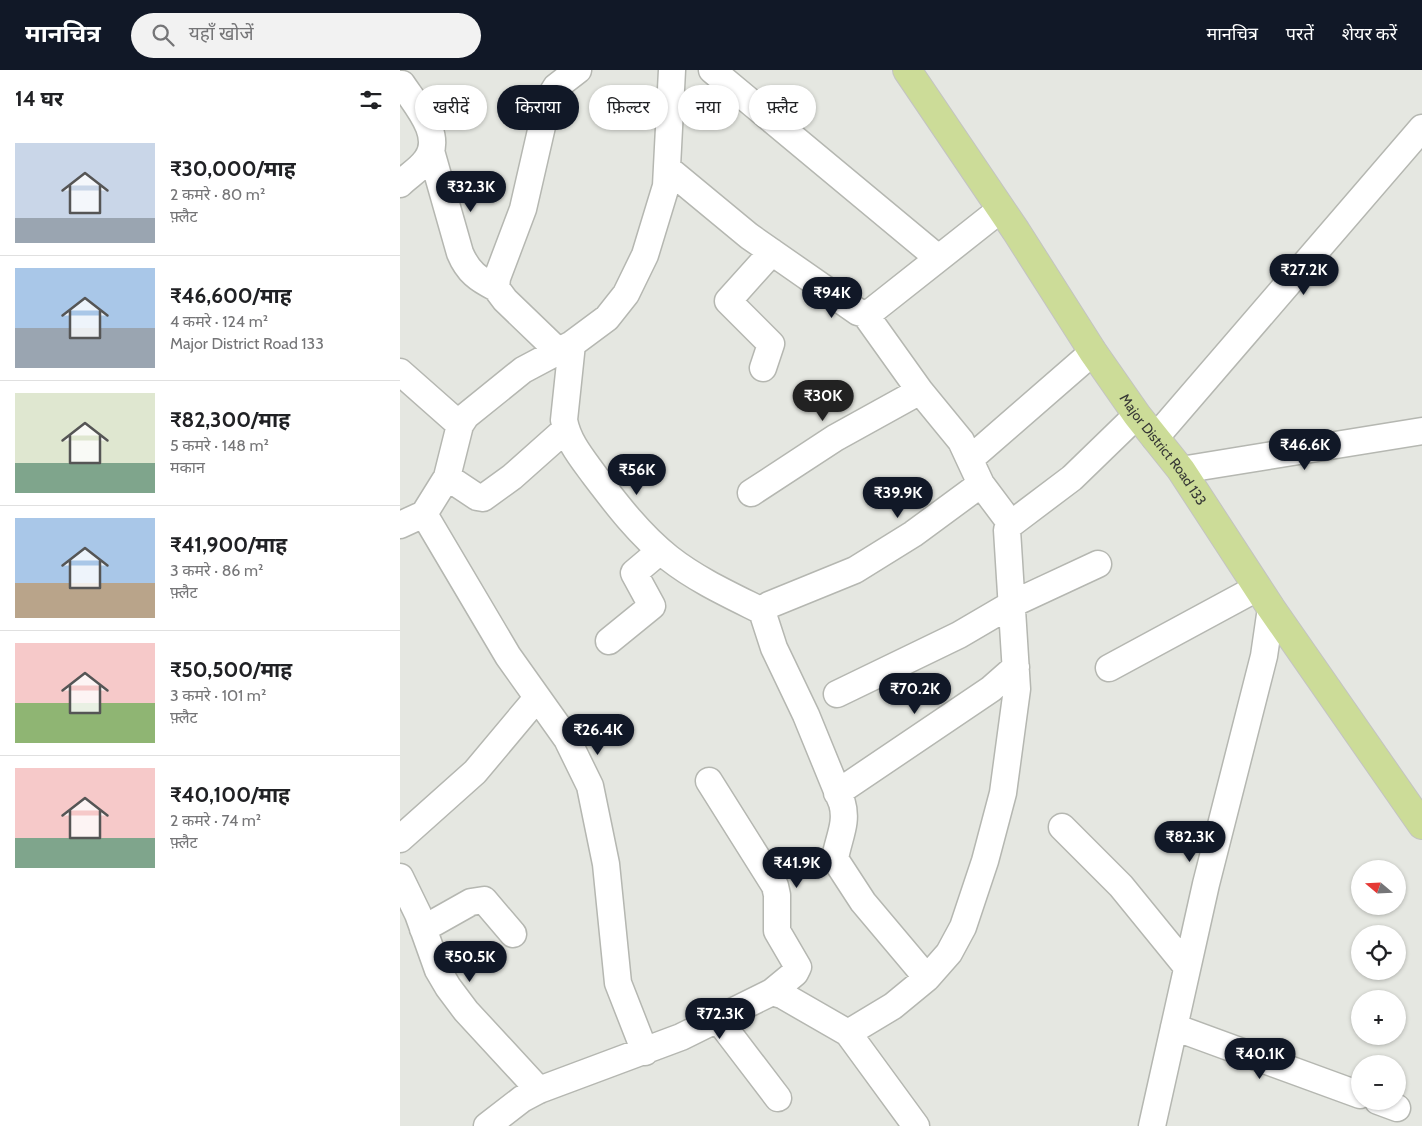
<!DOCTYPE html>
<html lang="hi">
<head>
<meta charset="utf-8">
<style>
	:root { --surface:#fff; --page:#f2f2f2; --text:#202124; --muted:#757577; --line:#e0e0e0; --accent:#111827 }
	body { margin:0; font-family:Cabin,"Noto Sans Devanagari",sans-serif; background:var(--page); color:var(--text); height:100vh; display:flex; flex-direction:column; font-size:19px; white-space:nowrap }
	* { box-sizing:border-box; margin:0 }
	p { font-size:16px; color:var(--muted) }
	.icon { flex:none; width:28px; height:28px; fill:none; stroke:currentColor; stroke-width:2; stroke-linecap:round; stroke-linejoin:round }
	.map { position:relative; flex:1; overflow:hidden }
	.details { display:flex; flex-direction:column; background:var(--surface); width:400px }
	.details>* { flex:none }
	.guide { position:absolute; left:15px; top:15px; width:475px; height:45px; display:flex; gap:10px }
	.needle { width:32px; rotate:289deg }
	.controls { position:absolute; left:951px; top:790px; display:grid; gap:10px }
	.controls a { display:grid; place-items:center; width:55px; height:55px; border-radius:50%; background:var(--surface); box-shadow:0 1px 4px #0004; font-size:25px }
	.price { position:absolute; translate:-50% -42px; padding:0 11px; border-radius:18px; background:var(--accent); color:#fff; font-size:16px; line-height:32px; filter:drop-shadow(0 1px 2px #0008) }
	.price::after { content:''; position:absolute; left:50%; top:30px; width:15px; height:11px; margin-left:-8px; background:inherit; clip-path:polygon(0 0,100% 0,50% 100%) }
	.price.active { background:#222; color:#fff }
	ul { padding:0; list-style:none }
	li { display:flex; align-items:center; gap:15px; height:125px; padding:0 15px }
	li+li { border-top:1px solid var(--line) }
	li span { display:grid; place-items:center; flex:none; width:140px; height:100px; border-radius:0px; color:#555 }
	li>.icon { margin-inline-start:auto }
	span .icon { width:60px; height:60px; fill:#fffc; stroke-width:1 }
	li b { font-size:21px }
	h2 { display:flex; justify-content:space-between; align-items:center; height:60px; padding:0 15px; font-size:21px }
	.pill { padding:0 18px; border-radius:22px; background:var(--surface); box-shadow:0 1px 4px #0004; font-size:18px; line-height:45px }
	.pill.active { background:var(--accent); color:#fff }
	header { display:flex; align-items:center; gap:30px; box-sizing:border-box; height:70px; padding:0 25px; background:var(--accent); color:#fff }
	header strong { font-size:24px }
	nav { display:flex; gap:28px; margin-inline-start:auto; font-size:18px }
	.search { width:350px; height:45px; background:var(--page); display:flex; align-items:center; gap:12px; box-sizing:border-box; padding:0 18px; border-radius:28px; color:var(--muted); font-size:19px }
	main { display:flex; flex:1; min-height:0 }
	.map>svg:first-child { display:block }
</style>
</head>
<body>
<header>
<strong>मानचित्र</strong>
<div class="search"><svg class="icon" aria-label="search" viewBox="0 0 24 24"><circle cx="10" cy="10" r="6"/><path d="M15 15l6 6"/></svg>यहाँ खोजें</div>
<nav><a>मानचित्र</a><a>परतें</a><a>शेयर करें</a></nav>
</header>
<main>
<section class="details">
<h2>14 घर<svg class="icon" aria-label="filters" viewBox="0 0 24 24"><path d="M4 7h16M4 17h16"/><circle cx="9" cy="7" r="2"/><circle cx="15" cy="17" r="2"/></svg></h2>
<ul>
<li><span style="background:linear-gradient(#c9d6e8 75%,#9aa5b1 0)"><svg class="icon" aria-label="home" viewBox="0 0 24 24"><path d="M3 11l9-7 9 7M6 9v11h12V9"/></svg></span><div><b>₹30,000/माह</b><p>2 कमरे · 80 m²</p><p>फ़्लैट</p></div></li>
<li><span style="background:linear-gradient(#a9c7e8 60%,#9aa5b1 0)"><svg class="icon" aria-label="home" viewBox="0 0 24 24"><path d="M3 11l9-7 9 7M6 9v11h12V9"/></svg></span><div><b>₹46,600/माह</b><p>4 कमरे · 124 m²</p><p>Major District Road 133</p></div></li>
<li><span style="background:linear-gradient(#dfe7d0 70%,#7fa58c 0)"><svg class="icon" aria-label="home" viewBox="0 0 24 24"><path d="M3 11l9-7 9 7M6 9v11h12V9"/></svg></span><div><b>₹82,300/माह</b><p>5 कमरे · 148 m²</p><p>मकान</p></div></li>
<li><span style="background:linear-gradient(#a9c7e8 65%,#b9a48a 0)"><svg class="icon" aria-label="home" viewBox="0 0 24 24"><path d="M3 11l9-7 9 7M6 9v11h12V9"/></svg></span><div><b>₹41,900/माह</b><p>3 कमरे · 86 m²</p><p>फ़्लैट</p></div></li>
<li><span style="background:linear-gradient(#f6c9c9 60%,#8fb573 0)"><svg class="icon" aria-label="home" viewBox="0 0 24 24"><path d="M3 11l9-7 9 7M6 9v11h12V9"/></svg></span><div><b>₹50,500/माह</b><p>3 कमरे · 101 m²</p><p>फ़्लैट</p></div></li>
<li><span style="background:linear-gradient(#f6c9c9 70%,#7fa58c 0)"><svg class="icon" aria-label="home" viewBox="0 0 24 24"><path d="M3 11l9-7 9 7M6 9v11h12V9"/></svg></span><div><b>₹40,100/माह</b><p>2 कमरे · 74 m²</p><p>फ़्लैट</p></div></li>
</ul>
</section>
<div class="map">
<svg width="1022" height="1056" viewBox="0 0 1022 1056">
	<rect width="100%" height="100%" fill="#e5e7e1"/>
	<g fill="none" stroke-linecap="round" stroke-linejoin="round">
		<defs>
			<path id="minor" d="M312,0L538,188
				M31,81L60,183C68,202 78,209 96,218
				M268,99L349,166L458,242L465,244L472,241L601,139
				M0,114C8,106 20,99 26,90C45,66 15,34 2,14
				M465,244L520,321L561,371L581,414
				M172,274L164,350C168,372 182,388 195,406C217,435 240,465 269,488C297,510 330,525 362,541
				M158,281L105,230L96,218L97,208L123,139L148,30L156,17L178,0
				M363,298L371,274L328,231L372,182
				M0,302L60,355
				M755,368L1022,58
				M570,389L693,282
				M781,400L1022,361
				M47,407L77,427L83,428L112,407L166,359
				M351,423L435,368L520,321
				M24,444L108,586L167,669L190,716L206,794L218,913L245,982
				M0,455L24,444L47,407L60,355L66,346L123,300L172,274L207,248L226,224L245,185L266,116L272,0
				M362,541L374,578L406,645L442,733C448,753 438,769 435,789L463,832L527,908
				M362,541L369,535L455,500L513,464L581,414L611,454
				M209,571L252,536L234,503L260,481
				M709,598L857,518
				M437,624L559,565L612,534L698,494
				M309,711L375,816L377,825V861L398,897L395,903L372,922
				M437,723L591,619L616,597
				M662,757L721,816L787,897
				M0,769L75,702L137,628
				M0,807L18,844L38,900L48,917L66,941L139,1020
				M23,859L71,832L84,830L113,864
				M317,948L378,1028
				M774,957L960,1025
				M448,963L493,936L527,908L549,883L563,857L585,791L603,723L617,619L607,460L611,454L672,408L737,345
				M978,1031L997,1038
				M87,1056L122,1029L139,1020L281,967L372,922L382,925L448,963L516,1056
				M752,1056L806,814L864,586L871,538"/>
			<g id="major">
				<path id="s1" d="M507,0L616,161L693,282L737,345L781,400L871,538L1022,755"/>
			</g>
		</defs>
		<!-- minor casing -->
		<use href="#minor" stroke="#b5b7b1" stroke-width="29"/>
		<!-- major casing -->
		<use href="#major" stroke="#c3c3c2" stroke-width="30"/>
		<!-- minor -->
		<use href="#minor" stroke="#fff" stroke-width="26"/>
		<!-- major -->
		<use href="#major" stroke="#ccdc98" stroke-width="28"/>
	</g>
	<g text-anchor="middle" stroke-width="5" stroke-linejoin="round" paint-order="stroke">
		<!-- street labels -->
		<g font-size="14" fill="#363735" stroke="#fff">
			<text dy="5" stroke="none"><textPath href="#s1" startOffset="458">Major District Road 133</textPath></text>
		</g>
	</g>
</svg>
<div class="controls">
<a><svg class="needle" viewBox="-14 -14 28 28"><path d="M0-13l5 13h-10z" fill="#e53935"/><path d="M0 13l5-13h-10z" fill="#757577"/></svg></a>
<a><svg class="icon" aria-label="locate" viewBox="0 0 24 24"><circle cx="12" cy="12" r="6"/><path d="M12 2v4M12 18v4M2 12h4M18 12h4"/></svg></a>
<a>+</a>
<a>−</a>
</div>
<b class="price" style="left:71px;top:143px">₹32.3K</b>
<b class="price" style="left:904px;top:226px">₹27.2K</b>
<b class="price" style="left:432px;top:249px">₹94K</b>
<b class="price active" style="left:423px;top:352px">₹30K</b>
<b class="price" style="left:905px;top:401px">₹46.6K</b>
<b class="price" style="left:237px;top:426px">₹56K</b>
<b class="price" style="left:498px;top:449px">₹39.9K</b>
<b class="price" style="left:515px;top:645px">₹70.2K</b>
<b class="price" style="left:198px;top:686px">₹26.4K</b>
<b class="price" style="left:790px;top:793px">₹82.3K</b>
<b class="price" style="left:397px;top:819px">₹41.9K</b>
<b class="price" style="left:70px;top:913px">₹50.5K</b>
<b class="price" style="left:320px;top:970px">₹72.3K</b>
<b class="price" style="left:860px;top:1010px">₹40.1K</b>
<div class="guide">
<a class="pill">खरीदें</a>
<a class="pill active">किराया</a>
<a class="pill">फ़िल्टर</a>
<a class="pill">नया</a>
<a class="pill">फ़्लैट</a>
</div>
</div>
</main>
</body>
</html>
